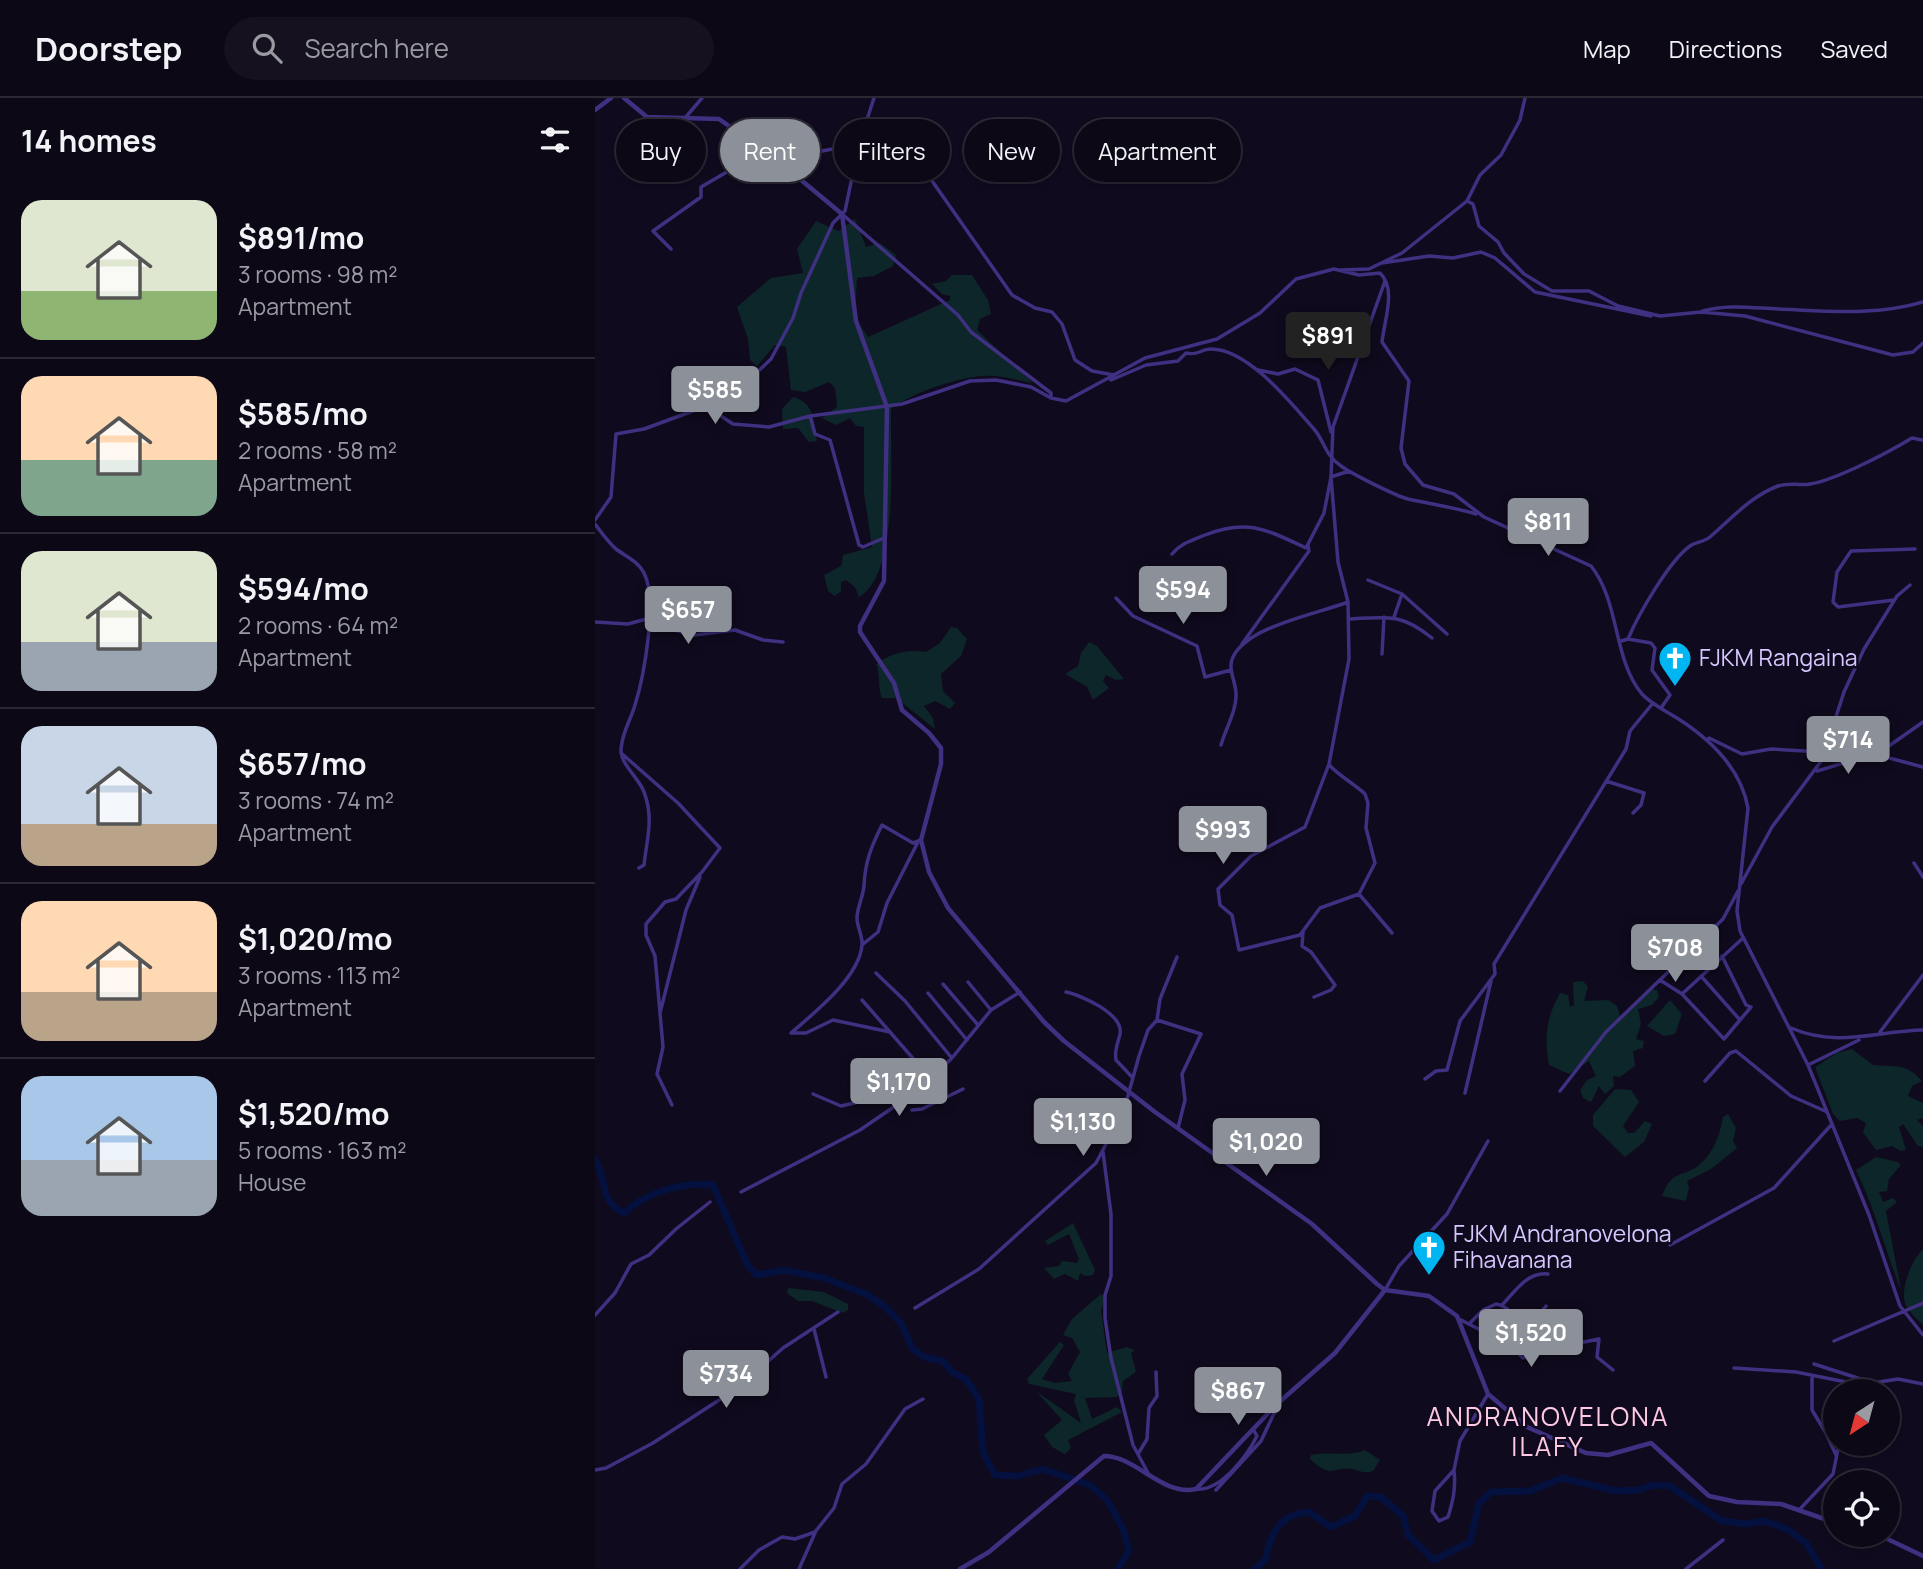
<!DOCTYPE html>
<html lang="en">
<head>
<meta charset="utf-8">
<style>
	:root { --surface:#0c0816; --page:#15111f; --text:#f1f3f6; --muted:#9a9aa1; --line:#2c2935; --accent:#8c9099 }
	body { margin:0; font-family:Manrope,sans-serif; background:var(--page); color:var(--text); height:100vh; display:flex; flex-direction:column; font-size:26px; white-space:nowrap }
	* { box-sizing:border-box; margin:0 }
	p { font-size:23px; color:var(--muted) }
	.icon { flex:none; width:38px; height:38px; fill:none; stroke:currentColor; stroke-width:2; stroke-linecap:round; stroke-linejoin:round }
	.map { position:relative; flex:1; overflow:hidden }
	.sheet { display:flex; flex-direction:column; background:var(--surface); width:595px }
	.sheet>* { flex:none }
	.banner { position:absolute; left:21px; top:21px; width:665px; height:63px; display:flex; gap:14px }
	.needle { width:46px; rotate:216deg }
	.fabs { position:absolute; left:1228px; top:1281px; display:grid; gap:14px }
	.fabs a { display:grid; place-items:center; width:77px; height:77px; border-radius:50%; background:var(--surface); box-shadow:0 2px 5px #0004,0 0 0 2px var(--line); font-size:35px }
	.price { position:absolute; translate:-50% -60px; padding:0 16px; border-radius:7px; background:var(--accent); color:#fff; font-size:23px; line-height:46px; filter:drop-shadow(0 2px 4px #0008) }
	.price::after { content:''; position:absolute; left:50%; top:42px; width:21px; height:16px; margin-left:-10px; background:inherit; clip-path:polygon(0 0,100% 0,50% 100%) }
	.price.active { background:#222; color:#fff }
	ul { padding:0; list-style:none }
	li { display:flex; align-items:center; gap:21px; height:175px; padding:0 21px }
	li+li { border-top:2px solid var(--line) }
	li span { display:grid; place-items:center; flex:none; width:196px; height:140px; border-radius:21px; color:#555 }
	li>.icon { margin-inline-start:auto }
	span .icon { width:84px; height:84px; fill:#fffc; stroke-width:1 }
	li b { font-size:30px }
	h2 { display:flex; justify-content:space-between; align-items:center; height:84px; padding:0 21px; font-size:30px }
	.pill { padding:0 24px; border-radius:32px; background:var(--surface); box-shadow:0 2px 5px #0004,0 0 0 2px var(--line); font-size:24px; line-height:63px }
	.pill.active { background:var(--accent); color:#fff }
	header { display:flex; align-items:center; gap:42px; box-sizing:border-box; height:98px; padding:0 35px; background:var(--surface); border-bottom:2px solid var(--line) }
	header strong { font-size:33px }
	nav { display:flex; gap:38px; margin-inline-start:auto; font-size:24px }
	.search { width:490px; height:63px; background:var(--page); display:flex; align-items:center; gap:18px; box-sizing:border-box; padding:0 24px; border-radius:38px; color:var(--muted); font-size:26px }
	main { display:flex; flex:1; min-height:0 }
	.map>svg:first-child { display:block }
</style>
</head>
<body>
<header>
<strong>Doorstep</strong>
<div class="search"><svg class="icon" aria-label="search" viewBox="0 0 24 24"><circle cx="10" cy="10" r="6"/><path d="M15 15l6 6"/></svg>Search here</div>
<nav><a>Map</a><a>Directions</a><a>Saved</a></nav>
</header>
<main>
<section class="sheet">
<h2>14 homes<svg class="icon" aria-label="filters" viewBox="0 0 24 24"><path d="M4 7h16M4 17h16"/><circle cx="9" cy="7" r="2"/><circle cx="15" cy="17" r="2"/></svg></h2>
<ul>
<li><span style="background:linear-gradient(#dfe7d0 65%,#8fb573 0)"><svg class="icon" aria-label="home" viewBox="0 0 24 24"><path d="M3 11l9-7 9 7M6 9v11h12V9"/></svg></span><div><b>$891/mo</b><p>3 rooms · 98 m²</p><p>Apartment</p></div></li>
<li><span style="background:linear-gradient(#ffd9b3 60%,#7fa58c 0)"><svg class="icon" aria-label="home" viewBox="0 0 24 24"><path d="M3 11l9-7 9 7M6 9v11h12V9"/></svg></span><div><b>$585/mo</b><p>2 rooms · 58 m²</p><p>Apartment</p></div></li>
<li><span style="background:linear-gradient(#dfe7d0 65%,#9aa5b1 0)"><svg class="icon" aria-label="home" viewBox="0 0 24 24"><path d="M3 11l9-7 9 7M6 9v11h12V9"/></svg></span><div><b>$594/mo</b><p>2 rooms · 64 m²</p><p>Apartment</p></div></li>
<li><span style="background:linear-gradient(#c9d6e8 70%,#b9a48a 0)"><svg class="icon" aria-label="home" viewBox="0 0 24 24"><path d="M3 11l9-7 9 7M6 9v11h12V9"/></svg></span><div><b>$657/mo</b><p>3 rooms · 74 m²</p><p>Apartment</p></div></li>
<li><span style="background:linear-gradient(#ffd9b3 65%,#b9a48a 0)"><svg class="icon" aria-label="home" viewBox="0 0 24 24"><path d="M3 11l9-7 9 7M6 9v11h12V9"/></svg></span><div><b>$1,020/mo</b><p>3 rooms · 113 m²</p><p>Apartment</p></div></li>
<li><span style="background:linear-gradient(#a9c7e8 60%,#9aa5b1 0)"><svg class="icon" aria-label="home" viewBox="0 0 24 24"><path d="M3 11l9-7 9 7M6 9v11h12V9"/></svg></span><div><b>$1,520/mo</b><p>5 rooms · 163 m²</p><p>House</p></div></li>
</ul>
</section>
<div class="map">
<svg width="1328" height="1471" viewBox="0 0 1328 1471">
	<rect width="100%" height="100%" fill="#100a1e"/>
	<!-- green -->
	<path fill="#0c2629" d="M260,121L271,149L285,145L301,157L298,168L279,178L262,180L260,219L273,239L355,202V198L347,196L337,186L351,183L357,177H377L393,202L396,216L385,221L382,232L438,285C425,283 413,279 400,278C373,275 317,294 296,311C295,354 305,477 264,499L260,489L251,482L246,484V493L240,498L233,493L229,477L246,468L248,457L277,449L269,395V329L261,328L255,320L241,327L227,320L242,309L240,290L234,284L210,294L196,292L191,249L180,247L162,268L155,262L153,241L142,209L176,180L208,175L202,151L221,123L244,133Z
		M198,299C220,305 219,324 222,343L214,344L203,330L188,331L187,311Z
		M356,529L362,530L372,541L366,558L346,576L348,593L360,605L355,611L340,603L329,608L338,620L340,631L301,600H287C282,588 286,578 281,566C297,555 312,551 331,554L345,545Z
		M494,544L502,548L529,581L521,582L511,577L508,583L514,590L498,602L492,589L470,576L483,568L486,555Z
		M988,883L993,889L989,903L1013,902L1022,908L1025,918L1054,891L1062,892L1064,899L1057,907L1043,911L1046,926L1041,941L1049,943L1048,950L1038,953L1040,968L1025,979L1018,978L1019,988L1010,996L1004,988L996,1004L988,1000L985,992L992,982L1001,978L994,963L974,976L954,967C949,939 951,920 965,895L973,897L975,909L979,907L978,884Z
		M1075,902L1087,916L1080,936L1069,938L1052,928Z
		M1257,951L1278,967C1299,969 1312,965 1327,983L1317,988L1313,998L1328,1005V1020L1322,1022L1328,1028V1049L1323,1048L1308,1026L1304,1029L1311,1052L1306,1053L1297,1048L1281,1052L1268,1034L1271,1025L1262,1020L1245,1023L1238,1016L1220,969L1242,955Z
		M1020,991L1036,992L1044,1004L1028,1028L1033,1035H1039L1050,1023L1057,1026L1049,1044L1030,1059L998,1028V1017Z
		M1133,1016L1141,1030L1138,1043L1142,1050L1116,1071L1092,1083L1094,1089L1091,1103L1067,1098C1078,1071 1084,1081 1103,1068C1118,1056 1125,1037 1128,1019Z
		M1281,1059L1303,1064L1306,1067L1294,1081L1292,1093L1284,1094L1288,1104L1298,1100L1302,1104L1291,1113L1306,1192C1290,1152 1280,1111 1261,1072Z
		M478,1125L500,1172L498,1177L490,1178L485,1175L483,1183L470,1176L459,1181L449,1170L464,1168L467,1163L482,1165L484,1161L474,1136L453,1147L450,1143Z
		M1328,1152V1227C1321,1220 1309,1210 1309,1199C1308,1185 1318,1159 1328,1152Z
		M193,1190L229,1194L253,1206V1212L248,1215L217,1203H203L192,1195Z
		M506,1196L510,1200L506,1212L512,1255L532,1249L540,1252L536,1255L541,1274L528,1283L527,1294L522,1299L490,1300L497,1321L522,1309L527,1314L473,1342L476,1350L470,1356L457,1349L449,1337L467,1322L441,1293L486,1325L479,1302L481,1296L434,1286L432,1281L465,1244L469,1247L447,1281L460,1285L477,1283L473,1276L485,1254L477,1240L468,1237L477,1221Z
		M770,1352L785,1362L778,1373C769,1376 766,1373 757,1371C738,1368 737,1382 715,1361L716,1357C734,1353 754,1359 770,1352Z"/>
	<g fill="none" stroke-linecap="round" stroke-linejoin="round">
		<!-- river -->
		<path stroke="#04103d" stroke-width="7" d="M0,1061C12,1081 4,1104 29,1115C50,1095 88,1083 118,1087L153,1168L162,1177L189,1172L229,1180L271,1196L288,1207L306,1225L317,1250L329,1259L348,1263L357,1274L371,1281L384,1301L388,1354L400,1377L423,1378L447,1371L495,1387L513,1403L528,1431L534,1453L523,1471
			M660,1471L671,1461C675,1434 686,1416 714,1414L736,1429L760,1418L772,1398L786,1399L808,1418L813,1437L839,1462L875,1444L884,1405L896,1394L935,1393L967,1380L1021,1393L1043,1392L1059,1387L1075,1388L1127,1423L1152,1426L1169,1423L1192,1431L1211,1445L1227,1471"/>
		<!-- minor -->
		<path stroke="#3f3082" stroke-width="3.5" d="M90,20L107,0
			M166,51L184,35L227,53L275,44H301L335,80L417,197L440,210L457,214L467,226L480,262L497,273L519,277
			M872,103L878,106L884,128L903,144L909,155L929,176L957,193H994L1023,208L1065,218L1106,214L1150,218L1298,257L1318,254L1328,245
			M247,116L363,217L376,234L456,295V300
			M76,151L58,133L106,99V89L168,53
			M787,165L834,158L858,160L886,154L900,160L940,194L1056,218
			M746,172L774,171L807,155L872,103L885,77L906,57L925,22L930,0
			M1108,213C1132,206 1158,210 1183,211C1232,213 1282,218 1328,204
			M663,272L683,276L700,271L723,282L736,334
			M516,282L551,267L583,263L591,255C604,258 605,251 616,251C653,251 696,305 719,331C730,344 729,356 746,368C757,376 801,398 813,401C836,406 858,409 881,416
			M118,312L130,305L176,261L198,220L206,195L238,125L250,113L264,46L279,0
			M215,318L220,336L235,342L264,447L268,449L289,440
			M0,422L16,399L21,336L49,331L106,310L117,312L138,326L174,329L215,318L307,306L375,283L401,282L436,289L456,300L471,303L550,260L622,241L665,215L701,181L739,171L764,177L785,175C802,191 789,223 787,244L814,283L806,350L810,366L828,387L859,396L889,419L996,468C1025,504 1018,562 1047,596C1056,606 1071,613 1082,620C1115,641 1146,671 1153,710L1142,813L1145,833L1213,967L1274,1117L1305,1208L1328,1237
			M0,426C6,434 13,444 21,451C30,458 43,463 49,475C63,502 49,578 40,607C35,624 27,634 26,652C26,667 44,680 49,694C59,720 52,740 49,767L44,770
			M577,456C586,445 598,442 610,437C653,420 672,432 711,450L729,415L736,379L754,373
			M773,482L807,496
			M521,500L538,518L602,548L610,579L636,572
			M1299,502L1243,509L1238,504L1242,474L1256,453L1320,451
			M799,519L807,496L852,536
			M754,521C792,519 806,515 837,540
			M0,524L33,526L55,520L71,530L99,537L140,532L168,542L188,544
			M1033,541L1056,545L1060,550L1057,572L1075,597L1066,610
			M1026,543L1033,541C1043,517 1074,463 1095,448C1101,444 1109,444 1115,439C1136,421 1156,398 1183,388C1195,384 1204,388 1215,386C1241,382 1294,354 1317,340L1327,342
			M647,546L714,453L713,447
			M787,556L789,519
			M1114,640L1147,656L1176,651L1281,657L1328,624
			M626,647C630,632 642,612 641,596C641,584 632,570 638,559C653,528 722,516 753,504
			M26,655L83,705L125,750L107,774L81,801L70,804L51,826V837L60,858L68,949L62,976L77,1007
			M1283,657L1328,669
			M734,666L710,729L656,758L623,791L625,807L637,817L644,852L705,837L725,810L764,796L780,765L771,730L773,705L770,696C761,687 737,673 734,666L754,561L753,504L743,464L736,379L738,329L790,183
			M1222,673L1272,658
			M1011,683L1049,695L1046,707L1038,715
			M1319,765L1328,779
			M1146,786L1177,729L1227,662L1249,594L1269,551L1302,498L1315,487
			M764,796L797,835
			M708,834L707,848L716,854L740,887L736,892L719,899
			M267,847L283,834L292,805L323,744
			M1127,858L1151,907L1156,909L1145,922
			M281,875L310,903L356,959
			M1106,878L1145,922L1129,941L1087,896L1148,840
			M1065,882L1087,896
			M373,884L396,912
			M348,886L383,927
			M471,894C486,897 529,916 525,936C523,945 519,953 521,962L537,979
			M333,895L372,942
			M267,902L336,981
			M65,915L91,812L105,779
			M562,922L606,936L587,976L590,1002L583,1030
			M1196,930C1243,950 1281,933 1328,932
			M295,934L238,922L211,935H196C219,915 264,880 267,847C268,839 262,829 262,820C262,810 268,799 269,788C270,764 276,749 287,727L318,745L326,742
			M1285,934L1328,877
			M1213,967L1264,942
			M830,981L841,973L852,972L865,923L900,876L899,866L1031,651L1035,633L1058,605
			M1110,983L1135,955L1141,953L1196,998L1230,1013
			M965,993L1011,934L1128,821L1143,793
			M870,995L896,883
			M218,996L246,1008L324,990
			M317,1012L327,1011L368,991
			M508,1054L516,1116V1178L510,1197V1220L516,1260L538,1347L553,1375
			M146,1094L265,1032L325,991L357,960L396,912L425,894
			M1075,1147L1179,1090L1237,1026
			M790,1192L804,1168L852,1116L893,1043
			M907,1207C919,1195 932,1173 953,1176
			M320,1210L384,1171L501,1065L529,1012L544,958L553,932L562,922L565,901L582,859
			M0,1217L20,1195L36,1166L54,1157L81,1131L115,1104
			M864,1221L915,1247L928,1260L950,1252L1004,1241L1002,1259L1018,1272
			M874,1226L888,1212L901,1206C916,1208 921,1225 935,1228L951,1208
			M219,1231L231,1279
			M1239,1243L1328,1205
			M1219,1266L1278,1285L1303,1281L1328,1286
			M1139,1270L1201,1274L1266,1287L1278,1285
			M1217,1279V1312L1231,1335
			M1247,1293L1259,1287
			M1278,1293L1287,1285
			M1241,1309L1231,1335L1241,1357
			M543,1356L552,1341L554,1310L562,1298L561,1274
			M0,1372L11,1370L58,1345L144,1289L188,1250L243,1214
			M859,1372C861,1390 858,1403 853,1419L844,1423L837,1413L840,1393L859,1372L865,1343L893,1296
			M601,1391C625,1394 652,1358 662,1338L658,1331
			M621,1392L666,1343L683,1307
			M1205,1411L1238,1376L1244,1346
			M145,1471L164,1452L187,1439L200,1441L220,1434L239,1410L247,1386L271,1366L310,1311L328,1301
			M204,1471L220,1435
			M1091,1471L1128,1442"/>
		<!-- tertiary -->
		<path stroke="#3f3082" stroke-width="4.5" d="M29,0L52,19L124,21L182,62L247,116L261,223L292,309L289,483L265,528V534L299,585L307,612L334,635L346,650V666L326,742L334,774L353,810L449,924L469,943L560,1014L717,1126L782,1186L790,1192L834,1198L862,1218L893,1296L932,1329L991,1355L1013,1357L1056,1345L1114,1398L1142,1404L1186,1406L1241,1425
			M0,12L16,0
			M1284,1437L1328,1458
			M365,1471L394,1454L509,1358C541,1358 568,1399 601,1391L682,1306L740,1255L790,1192"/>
	</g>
	<!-- icons -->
	<defs>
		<symbol id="church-pin" viewBox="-11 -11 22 30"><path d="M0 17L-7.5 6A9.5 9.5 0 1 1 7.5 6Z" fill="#00b6f2" stroke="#100a1e"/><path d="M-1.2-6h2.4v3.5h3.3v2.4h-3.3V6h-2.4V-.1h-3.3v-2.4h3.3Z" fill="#fff"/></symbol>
	</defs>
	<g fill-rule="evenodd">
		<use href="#church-pin" x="1061" y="541" width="38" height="52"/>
		<use href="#church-pin" x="815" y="1130" width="38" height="52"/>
	</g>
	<g text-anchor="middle" stroke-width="5" stroke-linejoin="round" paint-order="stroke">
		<!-- poi labels -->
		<g font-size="23" fill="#d6c7ff" stroke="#100a1e" text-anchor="start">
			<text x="1104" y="568">FJKM Rangaina</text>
			<text x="858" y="1144">FJKM Andranovelona<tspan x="858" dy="26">Fihavanana</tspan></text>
		</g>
		<!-- quarter labels -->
		<g font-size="26" letter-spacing="2" fill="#ffc9e3" stroke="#100a1e">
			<text x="953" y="1328">ANDRANOVELONA<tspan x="953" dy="30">ILAFY</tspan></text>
		</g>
	</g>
</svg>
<div class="fabs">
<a><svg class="needle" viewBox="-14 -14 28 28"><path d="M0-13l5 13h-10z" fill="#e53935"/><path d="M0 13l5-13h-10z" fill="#9a9aa1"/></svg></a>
<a><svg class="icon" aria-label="locate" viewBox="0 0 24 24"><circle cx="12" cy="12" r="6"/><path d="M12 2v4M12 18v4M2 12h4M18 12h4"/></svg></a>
</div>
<b class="price active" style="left:733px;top:274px">$891</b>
<b class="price" style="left:120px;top:328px">$585</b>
<b class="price" style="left:953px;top:460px">$811</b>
<b class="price" style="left:588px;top:528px">$594</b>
<b class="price" style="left:93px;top:548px">$657</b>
<b class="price" style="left:1253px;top:678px">$714</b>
<b class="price" style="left:628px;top:768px">$993</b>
<b class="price" style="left:1080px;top:886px">$708</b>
<b class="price" style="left:304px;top:1020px">$1,170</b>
<b class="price" style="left:488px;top:1060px">$1,130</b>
<b class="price" style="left:671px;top:1080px">$1,020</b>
<b class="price" style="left:936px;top:1271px">$1,520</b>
<b class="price" style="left:131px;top:1312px">$734</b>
<b class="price" style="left:643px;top:1329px">$867</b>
<div class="banner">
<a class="pill">Buy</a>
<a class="pill active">Rent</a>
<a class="pill">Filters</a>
<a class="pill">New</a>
<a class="pill">Apartment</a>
</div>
</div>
</main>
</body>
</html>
